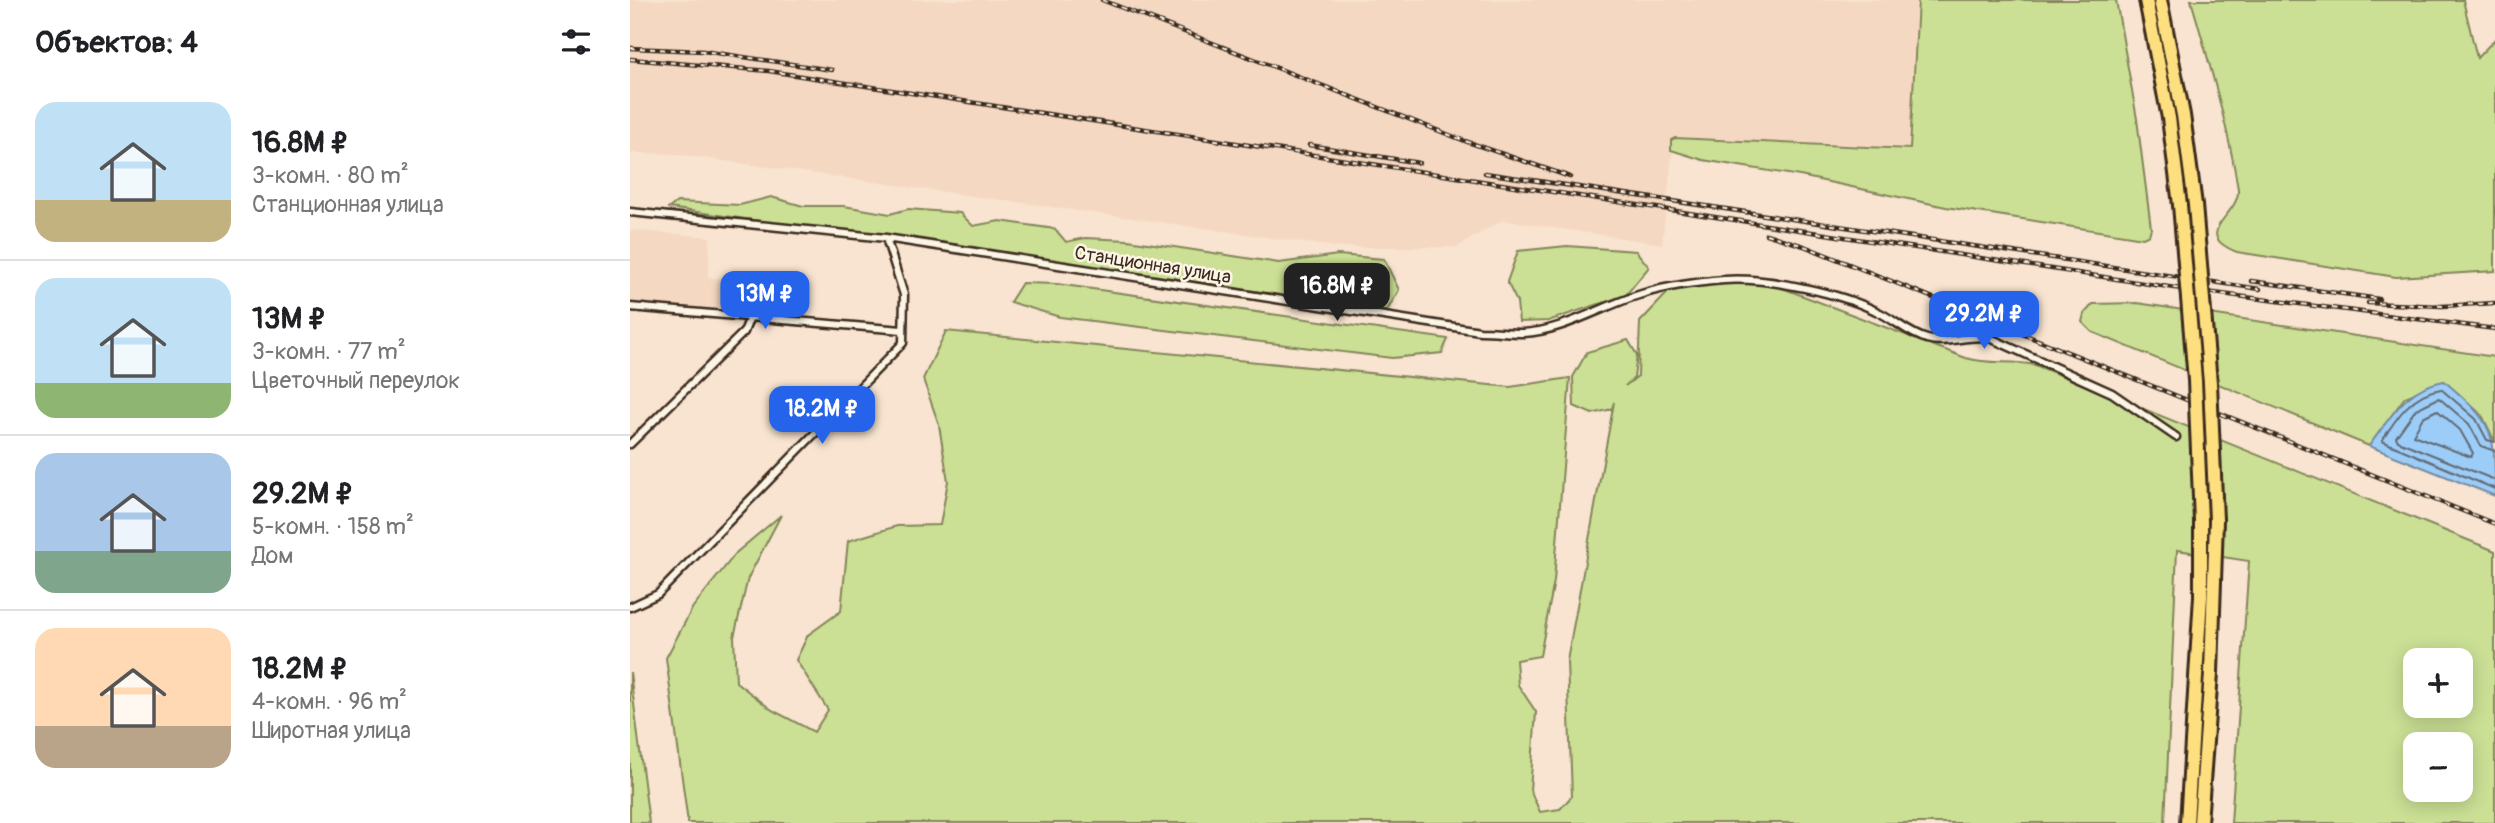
<!DOCTYPE html>
<html lang="ru">
<head>
<meta charset="utf-8">
<style>
	:root { --surface:#fff; --page:#f6f6f6; --text:#202124; --muted:#757577; --line:#e0e0e0; --accent:#2563eb }
	body { margin:0; font-family:Pangolin,sans-serif; background:var(--page); color:var(--text); height:100vh; display:flex; flex-direction:column; font-size:26px; white-space:nowrap }
	* { box-sizing:border-box; margin:0 }
	p { font-size:23px; color:var(--muted) }
	.icon { flex:none; width:38px; height:38px; fill:none; stroke:currentColor; stroke-width:2; stroke-linecap:round; stroke-linejoin:round }
	.map { position:relative; flex:1; overflow:hidden }
	.details { display:flex; flex-direction:column; background:var(--surface); width:630px }
	.details>* { flex:none }
	.controls { position:absolute; left:1773px; top:648px; display:grid; gap:14px }
	.controls a { display:grid; place-items:center; width:70px; height:70px; border-radius:14px; background:var(--surface); box-shadow:0 4px 18px #0003; font-size:35px }
	.price { position:absolute; translate:-50% -60px; padding:0 16px; border-radius:14px; background:var(--accent); color:#fff; font-size:23px; line-height:46px; filter:drop-shadow(0 2px 4px #0008) }
	.price::after { content:''; position:absolute; left:50%; top:42px; width:21px; height:16px; margin-left:-10px; background:inherit; clip-path:polygon(0 0,100% 0,50% 100%) }
	.price.selected { background:#222; color:#fff }
	ul { padding:0; list-style:none }
	li { display:flex; align-items:center; gap:21px; height:175px; padding:0 35px }
	li+li { border-top:2px solid var(--line) }
	li span { display:grid; place-items:center; flex:none; width:196px; height:140px; border-radius:21px; color:#555 }
	li>.icon { margin-inline-start:auto }
	span .icon { width:84px; height:84px; fill:#fffc; stroke-width:1 }
	li b { font-size:30px }
	h2 { display:flex; justify-content:space-between; align-items:center; height:84px; padding:0 35px; font-size:30px }
	main { display:flex; flex:1; min-height:0 }
	.map>svg:first-child { display:block }
</style>
</head>
<body>
<main>
<section class="details">
<h2>Объектов: 4<svg class="icon" aria-label="filters" viewBox="0 0 24 24"><path d="M4 7h16M4 17h16"/><circle cx="9" cy="7" r="2"/><circle cx="15" cy="17" r="2"/></svg></h2>
<ul>
<li><span style="background:linear-gradient(#bfe0f5 70%,#c2b280 0)"><svg class="icon" aria-label="home" viewBox="0 0 24 24"><path d="M3 11l9-7 9 7M6 9v11h12V9"/></svg></span><div><b>16.8M ₽</b><p>3-комн. · 80 m²</p><p>Станционная улица</p></div></li>
<li><span style="background:linear-gradient(#bfe0f5 75%,#8fb573 0)"><svg class="icon" aria-label="home" viewBox="0 0 24 24"><path d="M3 11l9-7 9 7M6 9v11h12V9"/></svg></span><div><b>13M ₽</b><p>3-комн. · 77 m²</p><p>Цветочный переулок</p></div></li>
<li><span style="background:linear-gradient(#a9c7e8 70%,#7fa58c 0)"><svg class="icon" aria-label="home" viewBox="0 0 24 24"><path d="M3 11l9-7 9 7M6 9v11h12V9"/></svg></span><div><b>29.2M ₽</b><p>5-комн. · 158 m²</p><p>Дом</p></div></li>
<li><span style="background:linear-gradient(#ffd9b3 70%,#b9a48a 0)"><svg class="icon" aria-label="home" viewBox="0 0 24 24"><path d="M3 11l9-7 9 7M6 9v11h12V9"/></svg></span><div><b>18.2M ₽</b><p>4-комн. · 96 m²</p><p>Широтная улица</p></div></li>
</ul>
</section>
<div class="map">
<svg width="1865" height="823" viewBox="0 0 1865 823">
	<rect width="100%" height="100%" fill="#f8e4d0"/>
	<filter id="ink" filterUnits="userSpaceOnUse"><feTurbulence type="fractalNoise" baseFrequency=".0143" numOctaves="2"/><feDisplacementMap in="SourceGraphic" scale="14" xChannelSelector="R" yChannelSelector="G"/><feConvolveMatrix kernelMatrix="1 2 1 2 8 2 1 2 1" color-interpolation-filters="sRGB"/></filter>
	<g filter="url(#ink)">
		<!-- built -->
		<path fill="#f5d8c1" d="M0,0H1286L1280,148L1044,137L1032,244L873,220L827,247H706L45,154L0,153Z
			M0,230L80,237L78,277L120,282L117,312L0,302Z"/>
		<!-- green -->
		<path fill="#cbe095" stroke="#83855a" stroke-width="2" fill-rule="evenodd" d="M1288,0H1486L1507,119L1521,228L1519,235L1513,238L1316,207L1170,176L1073,160L1041,150V140L1045,138L1280,149Z
			M1561,0H1833L1847,58L1865,39V271L1766,277L1607,252C1558,233 1611,215 1608,189C1598,125 1579,62 1561,0Z
			M141,197L173,206H214L260,214L278,209L330,213L343,226L370,221L425,229L436,242L455,238L498,240L649,263L708,255L754,259L769,290L757,311L39,208L47,202L110,205Z
			M937,246L1006,251L1019,267L996,295L918,321L889,322L887,302L877,282L888,251Z
			M1090,280L1147,286L1336,358C1360,365 1381,360 1405,365L1865,551V823H1601L1619,561L1547,550L1535,823H58L36,658L63,607L107,552L151,515L118,578L104,637L106,682L142,710L184,732L198,710L166,660L178,635L211,611L218,541L267,526L310,525L318,481L309,425L293,379L316,331L880,387L940,378L924,581L910,656L886,660L888,685L906,712L900,790L910,812L930,809L942,796L937,661L984,402L982,409L962,414L944,406L943,377L957,352L998,340L1007,355L1004,378L995,386L1008,376L1010,322L1044,286ZM1785,660H1830V705H1785ZM1785,744H1830V789H1785Z
			M392,283L427,284L818,339L812,353L762,358L430,317L380,302Z
			M1507,303L1865,357V442L1852,415L1814,381L1775,397L1739,446L1462,332L1452,322L1454,314L1463,304Z
			M0,672L19,823H0Z"/>
		<!-- water -->
		<path fill="#9ccdf8" stroke="#758ca1" stroke-width="2" d="M1814,381C1865,424 1865,431 1865,496L1739,446C1761,417 1776,387 1814,381Z"/>
		<g fill="none" stroke-linecap="round" stroke-linejoin="round">
			<!-- shore -->
			<path stroke="#626b75" stroke-width="2" d="M1807,410L1830,430L1843,453L1841,457L1783,435L1793,417Z
				M1865,442L1857,440L1846,419L1811,389C1782,393 1766,418 1752,441L1865,489
				M1865,451L1851,446L1839,424L1809,398L1786,409L1766,437L1768,441L1865,480"/>
			<defs>
				<path id="street" d="M0,212L256,238L850,331C864,331 879,333 893,333C935,331 975,304 1015,293C1039,286 1069,282 1094,280C1137,277 1212,293 1250,313C1266,321 1279,334 1297,339C1317,345 1338,334 1360,338L1482,393L1546,437
					M0,307L272,330
					M0,444L114,332L120,317
					M0,607L28,594L273,343L274,295L256,238"/>
				<path id="highway" d="M1516,0L1539,118L1550,205
					M1530,0L1553,115L1565,205
					M1557,823L1571,596V521
					M1570,823L1581,673L1586,520"/>
			</defs>
			<!-- street casing -->
			<use href="#street" stroke="#3b2a1e" stroke-width="11"/>
			<!-- highway casing -->
			<use href="#highway" stroke="#3b2a1e" stroke-width="18"/>
			<!-- street -->
			<use href="#street" stroke="#fcf5e5" stroke-width="6"/>
			<!-- highway -->
			<use href="#highway" stroke="#fedf80" stroke-width="12"/>
			<defs>
				<path id="rail" d="M472,0L835,141L940,177
					M0,48L73,51L202,70
					M0,59L139,71L1545,288L1865,329
					M679,145L789,163
					M855,173L1630,289
					M1136,234L1174,246L1865,524
					M1621,281L1749,299
					M1738,303L1812,306L1865,303"/>
			</defs>
			<!-- rail casing -->
			<use href="#rail" stroke="#3b2a1e" stroke-width="4.5"/>
			<!-- rail -->
			<use href="#rail" stroke="#fcf5e5" stroke-width="2" stroke-dasharray="5" stroke-linecap="butt"/>
			<defs>
				<path id="highway-bridge" d="M1550,205L1565,380L1571,521
					M1565,205L1580,383L1586,520"/>
			</defs>
			<!-- highway-bridge casing -->
			<use href="#highway-bridge" stroke="#3b2a1e" stroke-width="18" stroke-linecap="butt"/>
			<!-- highway-bridge -->
			<use href="#highway-bridge" stroke="#fedf80" stroke-width="12"/>
		</g>
	</g>
	<g text-anchor="middle" stroke-width="5" stroke-linejoin="round" paint-order="stroke">
		<!-- street labels -->
		<g font-size="19" fill="#3b2a1e" stroke="#fcf5e5">
			<text transform="translate(523 264) rotate(9)" y="7">Станционная улица</text>
		</g>
	</g>
</svg>
<div class="controls">
<a>+</a>
<a>−</a>
</div>
<b class="price selected" style="left:707px;top:323px">16.8M ₽</b>
<b class="price" style="left:135px;top:331px">13M ₽</b>
<b class="price" style="left:1354px;top:351px">29.2M ₽</b>
<b class="price" style="left:192px;top:446px">18.2M ₽</b>
</div>
</main>
</body>
</html>
